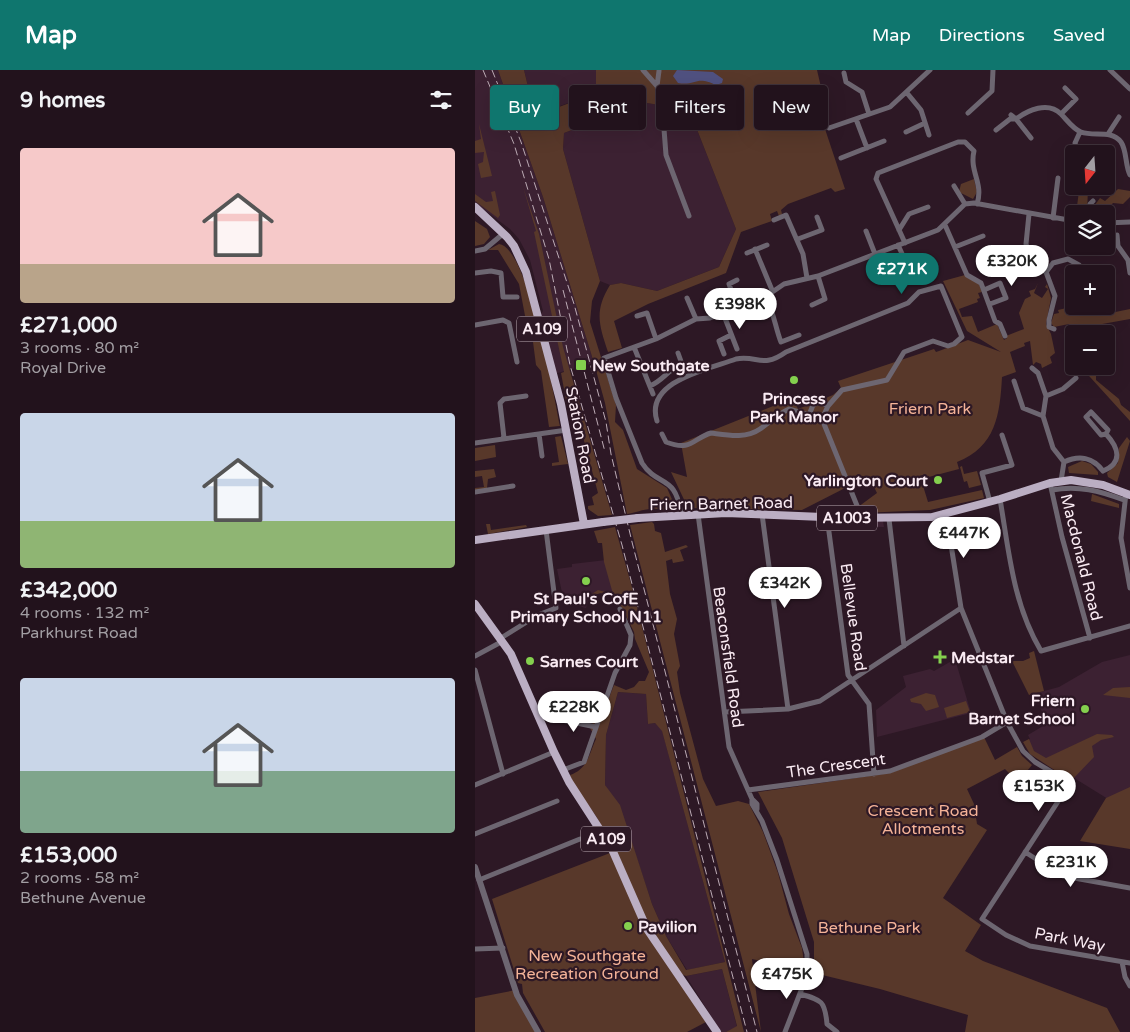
<!DOCTYPE html>
<html lang="en">
<head>
<meta charset="utf-8">
<style>
	:root { --surface:#22121c; --page:#2a1b25; --text:#f1f3f6; --muted:#a29ea3; --line:#3f323b; --accent:#0f766e }
	body { margin:0; font-family:"Varela Round",sans-serif; background:var(--page); color:var(--text); height:100vh; display:flex; flex-direction:column; font-size:19px; white-space:nowrap }
	* { box-sizing:border-box; margin:0 }
	p { font-size:16px; color:var(--muted) }
	.icon { flex:none; width:28px; height:28px; fill:none; stroke:currentColor; stroke-width:2; stroke-linecap:round; stroke-linejoin:round }
	.map { position:relative; flex:1; overflow:hidden }
	.panel { display:flex; flex-direction:column; background:var(--surface); width:475px }
	.panel>* { flex:none }
	.hud { position:absolute; left:15px; top:15px; width:475px; height:45px; display:flex; gap:10px }
	.needle { width:32px; rotate:197deg }
	.buttons { position:absolute; left:590px; top:75px; display:grid; gap:10px }
	.buttons a { display:grid; place-items:center; width:50px; height:50px; border-radius:5px; background:var(--surface); box-shadow:0 5px 20px #0002,0 0 0 1px var(--line); font-size:25px }
	.price { position:absolute; translate:-50% -42px; padding:0 11px; border-radius:18px; background:#fff; color:#222; font-size:16px; line-height:32px; filter:drop-shadow(0 1px 2px #0008) }
	.price::after { content:''; position:absolute; left:50%; top:30px; width:15px; height:11px; margin-left:-8px; background:inherit; clip-path:polygon(0 0,100% 0,50% 100%) }
	.price.active { background:var(--accent); color:#fff }
	ul { padding:0; list-style:none }
	li { display:grid; align-content:center; gap:10px; height:265px; padding:0 20px }
	li span { display:grid; place-items:center; height:155px; border-radius:5px; color:#555 }
	li>.icon { margin-inline-start:auto }
	span .icon { width:90px; height:90px; fill:#fffc; stroke-width:1 }
	li b { font-size:21px }
	h2 { display:flex; justify-content:space-between; align-items:center; height:60px; padding:0 20px; font-size:21px }
	.pill { padding:0 18px; border-radius:5px; background:var(--surface); box-shadow:0 5px 20px #0002,0 0 0 1px var(--line); font-size:18px; line-height:45px }
	.pill.active { background:var(--accent); color:#fff }
	header { display:flex; align-items:center; gap:30px; box-sizing:border-box; height:70px; padding:0 25px; background:var(--accent); color:#fff }
	header strong { font-size:24px }
	nav { display:flex; gap:28px; margin-inline-start:auto; font-size:18px }
	main { display:flex; flex:1; min-height:0 }
	.map>svg:first-child { display:block }
</style>
</head>
<body>
<header>
<strong>Map</strong>
<nav><a>Map</a><a>Directions</a><a>Saved</a></nav>
</header>
<main>
<section class="panel">
<h2>9 homes<svg class="icon" aria-label="filters" viewBox="0 0 24 24"><path d="M4 7h16M4 17h16"/><circle cx="9" cy="7" r="2"/><circle cx="15" cy="17" r="2"/></svg></h2>
<ul>
<li><span style="background:linear-gradient(#f6c9c9 75%,#b9a48a 0)"><svg class="icon" aria-label="home" viewBox="0 0 24 24"><path d="M3 11l9-7 9 7M6 9v11h12V9"/></svg></span><div><b>£271,000</b><p>3 rooms · 80 m²</p><p>Royal Drive</p></div></li>
<li><span style="background:linear-gradient(#c9d6e8 70%,#8fb573 0)"><svg class="icon" aria-label="home" viewBox="0 0 24 24"><path d="M3 11l9-7 9 7M6 9v11h12V9"/></svg></span><div><b>£342,000</b><p>4 rooms · 132 m²</p><p>Parkhurst Road</p></div></li>
<li><span style="background:linear-gradient(#c9d6e8 60%,#7fa58c 0)"><svg class="icon" aria-label="home" viewBox="0 0 24 24"><path d="M3 11l9-7 9 7M6 9v11h12V9"/></svg></span><div><b>£153,000</b><p>2 rooms · 58 m²</p><p>Bethune Avenue</p></div></li>
</ul>
</section>
<div class="map">
<svg width="655" height="962" viewBox="0 0 655 962">
	<rect width="100%" height="100%" fill="#2d1825"/>
	<!-- built -->
	<path fill="#3c2132" d="M0,0H23L68,127L119,293L79,304L64,247L68,241L55,190L44,169L35,159L0,133Z
		M49,0H121V22L60,46Z
		M205,30L212,34L261,159L244,197L182,221L146,213L135,215L125,211L88,79L89,63L159,36L172,33L190,36L196,31Z
		M356,450L408,451L409,457L356,456Z
		M131,490L144,528L124,523L114,529L111,538L89,532L82,499L97,497V494Z
		M655,585V721L633,729L562,685L551,671L555,669L553,665L573,653L558,624L584,617L627,592Z
		M480,589L496,643L402,667L401,640L431,617L428,606L455,599L459,601Z
		M143,622L171,624L173,654L180,653L187,660L250,892L212,900L191,866L177,834L159,780L130,715L131,665Z
		M247,899L262,957L251,962H246L211,906Z"/>
	<!-- green -->
	<path fill="#58382a" fill-rule="evenodd" d="M23,0H49L60,46L121,23V0H342L352,43L350,59L370,119L360,122L356,118L313,134L306,140L307,144L304,146L302,141L295,144L297,151L266,162L251,203L173,234L139,251L147,278L133,282C124,255 119,241 135,215L146,213L182,221L244,197L261,159L212,34L205,30L196,31L190,36L172,33L159,36L89,63L88,79L125,211L117,231L115,252L141,335L140,352L148,360L162,399L192,418L199,434L196,440C188,442 184,438 176,439C168,439 160,443 152,444L130,333L119,293L68,127Z
		M4,54L17,106L6,108L3,94L8,92L9,82L0,83V71L6,69Z
		M499,109L502,122L498,129L484,122L486,114Z
		M607,116L613,118L612,144H601L604,121Z
		M48,117L64,164L88,277L137,445L123,446L113,439V436L119,435L117,427L123,423L101,341L96,328L91,330L86,303L89,302L59,162L61,161Z
		M643,119L655,121V127L648,134L638,133L628,144H616L617,139L625,128L630,131Z
		M20,121L25,145L23,148L0,131V124L11,132L18,131L16,122Z
		M0,151L12,159L15,167L9,174L0,176Z
		M24,174C53,177 79,326 85,356L74,357L66,301L61,295L58,272H55L44,214L23,180H13Z
		M490,205L504,214L507,222L503,223L505,228L502,229L503,232L484,239L487,247L497,246L503,262L522,254L529,270L532,268L531,266L549,259L544,243L550,229L556,226L554,221L560,219L563,213L559,223L567,228L573,219L570,217L572,214L576,228L571,254L576,264L580,283L575,287L577,293L567,298L566,294L561,292L558,295L555,271L549,273L550,276L535,282L541,302L527,307C525,344 521,377 482,392L484,399L450,408L449,405L445,406L453,432L507,420L509,428L455,440L387,443L383,437L402,423L398,415L394,416V413L376,415L327,440L213,438L196,402L212,407L206,373L318,328L323,339L358,325L366,318L363,311L459,279L461,282L464,281L493,270L526,282L492,261L468,211Z
		M600,236H618L621,246L655,239V249L605,258V264H599V280L596,273L598,268L594,254L579,257L576,253L579,244L584,243L583,240Z
		M605,296H609L621,305V310L644,329L646,335L655,342V351Z
		M86,366L93,394L77,396V393L84,392L80,367Z
		M652,367L655,371L642,412L633,407L632,403L643,393L644,378Z
		M20,375L21,387L0,391V378Z
		M607,391L616,394L623,402V405L594,403L593,397Z
		M487,396L489,404L502,401L506,415L494,418L492,411L489,412L485,397Z
		M19,399L21,407L13,409L12,418L0,421V418L9,417L7,406L0,407V401Z
		M617,424L644,434V438L616,431Z
		M177,452L179,454L180,461L186,463L190,482L211,475L213,477L205,480L209,491L198,493L197,489L191,491L195,524L202,549L199,564L205,596L202,602L205,623L228,709L241,736L263,731L274,734L288,762L303,803L314,844L327,878L330,900H325L277,889L286,962L155,455Z
		M11,454H15L16,460L51,455L52,457L13,464Z
		M140,457L158,521L269,962H251L262,956L247,899L211,906L206,904L172,853L144,786L121,746L99,715L95,705C113,699 114,684 121,669L115,658L120,649L129,641L139,615L151,620L159,617L164,611H170L174,602L160,569L159,562L143,530L126,523L112,527L123,520L138,524L129,492L127,473H123L119,461ZM143,622L171,624L173,654L180,653L187,661L250,892L211,900L191,866L177,834L145,735L130,715L131,665Z
		M559,581L569,621L554,625L537,591H548L555,588L554,583Z
		M655,617V628L628,625L638,618Z
		M451,623L460,625L464,637L451,641L446,634L436,632L435,629Z
		M491,631L495,642L472,648L469,638Z
		M622,664L637,665L639,667L626,670L617,676L619,687L596,711L555,684L548,672L554,669L559,681L571,688Z
		M509,667L520,690L542,677L547,686L557,695L543,712L530,699L492,719L499,734L502,754L512,760L468,828L506,855L490,881L508,891L632,938L645,962H490L493,945L405,919L339,903V872L307,768L283,722L415,703Z
		M655,717V779L605,771L631,728Z
		M135,783L174,866L231,952L212,962H70L48,923L47,914L43,913L17,829Z
		M41,920L64,962H0V928Z"/>
	<!-- water -->
	<path fill="#505180" d="M202,0L238,2L248,9L247,13L241,15C221,5 221,16 203,13L198,6Z"/>
	<g fill="none" stroke-linecap="round" stroke-linejoin="round">
		<!-- minor -->
		<path stroke="#6d6671" stroke-width="5" d="M168,0L182,16L184,1
			M635,0L655,19
			M369,3L371,12L387,22L394,44
			M182,16L188,46L191,85L214,146
			M432,23L446,40L454,65
			M493,43L517,21L518,0
			M586,44L601,29L590,18
			M536,45L541,49C553,40 573,31 586,44C592,50 598,59 606,62C619,67 636,59 646,72C652,81 650,95 655,105
			M381,49L392,78
			M541,49L556,68
			M354,58L415,37L455,0
			M521,60L535,49H539
			M431,62L450,53
			M633,64L644,47
			M603,84L600,73L605,62
			M366,88L409,71
			M479,116L490,134
			M554,144L551,174L558,194L571,202L580,226L574,250V257L579,259
			M614,144L615,134L618,131
			M578,148L583,108
			M299,150L311,145L328,184L332,208
			M631,153L655,152
			M470,155L492,205L506,213L520,251L525,254L530,266
			M424,160L434,144L453,137
			M391,161L400,184
			M642,165L643,176L653,190L655,203
			M323,169L347,160L342,147
			M430,173L401,109L403,103L483,72H490L499,81C494,102 509,113 502,134
			M423,175L435,201
			M480,177L508,166
			M280,179L297,220
			M0,181L10,179L29,163
			M272,183L292,175
			M431,202L444,198
			M571,202L578,193L593,189L604,195L608,201
			M0,203L16,201L26,203L28,227H42
			M509,220L525,213L531,228L515,234
			M290,227C299,241 300,257 306,272L324,265
			M212,228L221,249
			M337,235L350,229L343,206
			M262,237L254,214L262,210
			M248,243L262,279
			M162,246L172,243L181,269
			M0,255L28,250L34,253L42,292
			M159,277L178,324
			M249,284L244,271L256,265
			M557,298L563,303L571,326L568,346L578,378L589,392L586,411
			M539,311L548,338L568,346
			M175,316C190,309 191,301 207,294L203,283
			M571,326L588,319L601,308
			M347,349L353,336
			M182,351C169,311 234,299 261,289C283,285 287,299 311,282L433,233L444,222L466,216L487,267L479,274L473,276L458,271L429,282L412,310L367,320L353,336L345,332L338,335L334,345
			M64,364L67,386
			M187,364L191,372C217,382 218,368 236,363C252,365 271,369 285,359C295,352 303,344 314,339L347,349L387,448
			M29,368L25,333L29,329L51,326
			M0,373L92,360
			M589,392C604,385 618,387 628,401
			M628,401C648,393 644,378 631,364L633,360L616,342L611,347L626,365L631,364
			M575,413L587,467L615,568
			M577,420C603,415 625,421 649,430
			M0,422L38,416
			M651,423L646,468L655,518
			M525,429C534,482 538,534 566,581L655,556
			M515,432L507,403L537,395L527,365
			M471,443L486,538L532,652L548,681L560,692L595,713L507,849L531,865L555,876L655,893
			M223,444L254,677L277,729L282,734V739
			M287,444L313,639
			M206,445C201,403 183,418 167,393L141,328L129,288L181,269L221,249L235,248L290,227L309,214L343,206L463,160L490,134L499,133L599,151
			M352,447L373,605L394,634L399,704
			M414,449L429,576
			M26,568L63,545L81,538L71,460
			M0,586L28,571
			M0,600L28,704
			M250,642L313,639L345,631L486,538
			M82,649L121,657
			M88,700L109,692L140,603L155,575L156,565L145,539
			M0,715L79,682
			M273,720L415,701L507,667L532,652
			M277,729V734L287,751L302,790L332,884V903L329,913L310,962
			M0,764L82,731
			M550,782L588,806L655,818
			M4,810L105,769
			M0,879L28,878
			M647,892L650,907L655,916
			M325,924C347,930 350,931 352,954L362,962"/>
		<!-- tertiary -->
		<path stroke="#6d6671" stroke-width="6" d="M0,797L42,925L63,962"/>
		<!-- primary -->
		<path stroke="#bbaec3" stroke-width="8" d="M0,137L32,167L39,176L51,202L86,334L109,454
			M163,448L251,443L372,448L457,447L525,429L575,413L596,410L628,415L655,425
			M0,470L128,452
			M0,534L36,584L79,682L94,712L136,777L172,859L242,962"/>
		<!-- rail -->
		<path stroke="#bdacb6" stroke-width="1" stroke-dasharray="8 4" stroke-linecap="butt" d="M8,0L39,74L74,189L95,295L147,475L272,962
			M17,0L46,72L99,234L131,352L136,384L157,472L282,962
			M88,220L130,382"/>
		<!-- primary-bridge -->
		<path stroke="#bbaec3" stroke-width="8" d="M128,452L163,448"/>
	</g>
	<!-- markers -->
	<g fill="#84d04e" stroke="#2d1825" stroke-width="2">
		<rect x="100" y="289" width="12" height="12" rx="2.5"/>
		<circle cx="319" cy="310" r="5"/>
		<circle cx="463" cy="410" r="5"/>
		<circle cx="111" cy="511" r="5"/>
		<path d="M462.5 579.5h5v5h5v5h-5v5h-5v-5h-5v-5h5z"/>
		<circle cx="55" cy="591" r="5"/>
		<circle cx="610" cy="639" r="5"/>
		<circle cx="153" cy="856" r="5"/>
	</g>
	<g text-anchor="middle" stroke-width="4.5" stroke-linejoin="round" paint-order="stroke">
		<!-- shield labels -->
		<g fill="#2d1825" stroke="#bcacb5" stroke-width="1">
			<rect x="42" y="246.5" width="50" height="25" rx="4"/>
			<rect x="342" y="435.5" width="60" height="25" rx="4"/>
			<rect x="106" y="756.5" width="50" height="25" rx="4"/>
		</g>
		<g font-size="15" font-weight="bold" fill="#faebf3">
			<text x="67" y="264">A109</text>
			<text x="372" y="453">A1003</text>
			<text x="131" y="774">A109</text>
		</g>
		<!-- poi labels -->
		<g font-size="16" font-weight="bold" fill="#faebf3" stroke="#2d1825" text-anchor="start">
			<text x="117" y="301">New Southgate</text>
			<text x="319" y="334" text-anchor="middle">Princess<tspan x="319" dy="18">Park Manor</tspan></text>
			<text x="453" y="416" text-anchor="end">Yarlington Court</text>
			<text x="111" y="534" text-anchor="middle">St Paul's CofE<tspan x="111" dy="18">Primary School N11</tspan></text>
			<text x="476" y="593">Medstar</text>
			<text x="65" y="597">Sarnes Court</text>
			<text x="600" y="636" text-anchor="end">Friern<tspan x="600" dy="18">Barnet School</tspan></text>
			<text x="163" y="862">Pavilion</text>
		</g>
		<!-- park labels -->
		<g font-size="16" fill="#f5b398" stroke="#2d1825">
			<text x="455" y="344">Friern Park</text>
			<text x="448" y="746">Crescent Road<tspan x="448" dy="18">Allotments</tspan></text>
			<text x="394" y="863">Bethune Park</text>
			<text x="112" y="891">New Southgate<tspan x="112" dy="18">Recreation Ground</tspan></text>
		</g>
		<!-- street labels -->
		<g font-size="16" fill="#faebf3" stroke="#2d1825">
			<text transform="translate(106 365) rotate(79)" y="6">Station Road</text>
			<text transform="translate(246 433) rotate(-1)" y="6">Friern Barnet Road</text>
			<text transform="translate(607 487) rotate(76)" y="6">Macdonald Road</text>
			<text transform="translate(379 547) rotate(82)" y="6">Bellevue Road</text>
			<text transform="translate(254 587) rotate(82)" y="6">Beaconsfield Road</text>
			<text transform="translate(361 695) rotate(-8)" y="6">The Crescent</text>
			<text transform="translate(595 869) rotate(11)" y="6">Park Way</text>
		</g>
	</g>
</svg>
<div class="buttons">
<a><svg class="needle" viewBox="-14 -14 28 28"><path d="M0-13l5 13h-10z" fill="#e53935"/><path d="M0 13l5-13h-10z" fill="#a29ea3"/></svg></a>
<a><svg class="icon" aria-label="layers" viewBox="0 0 24 24"><path d="M12 4l9 5-9 5-9-5zM3 14l9 5 9-5"/></svg></a>
<a>+</a>
<a>−</a>
</div>
<b class="price" style="left:537px;top:217px">£320K</b>
<b class="price active" style="left:427px;top:225px">£271K</b>
<b class="price" style="left:265px;top:260px">£398K</b>
<b class="price" style="left:489px;top:489px">£447K</b>
<b class="price" style="left:310px;top:539px">£342K</b>
<b class="price" style="left:99px;top:663px">£228K</b>
<b class="price" style="left:564px;top:742px">£153K</b>
<b class="price" style="left:596px;top:818px">£231K</b>
<b class="price" style="left:312px;top:930px">£475K</b>
<div class="hud">
<a class="pill active">Buy</a>
<a class="pill">Rent</a>
<a class="pill">Filters</a>
<a class="pill">New</a>
</div>
</div>
</main>
</body>
</html>
